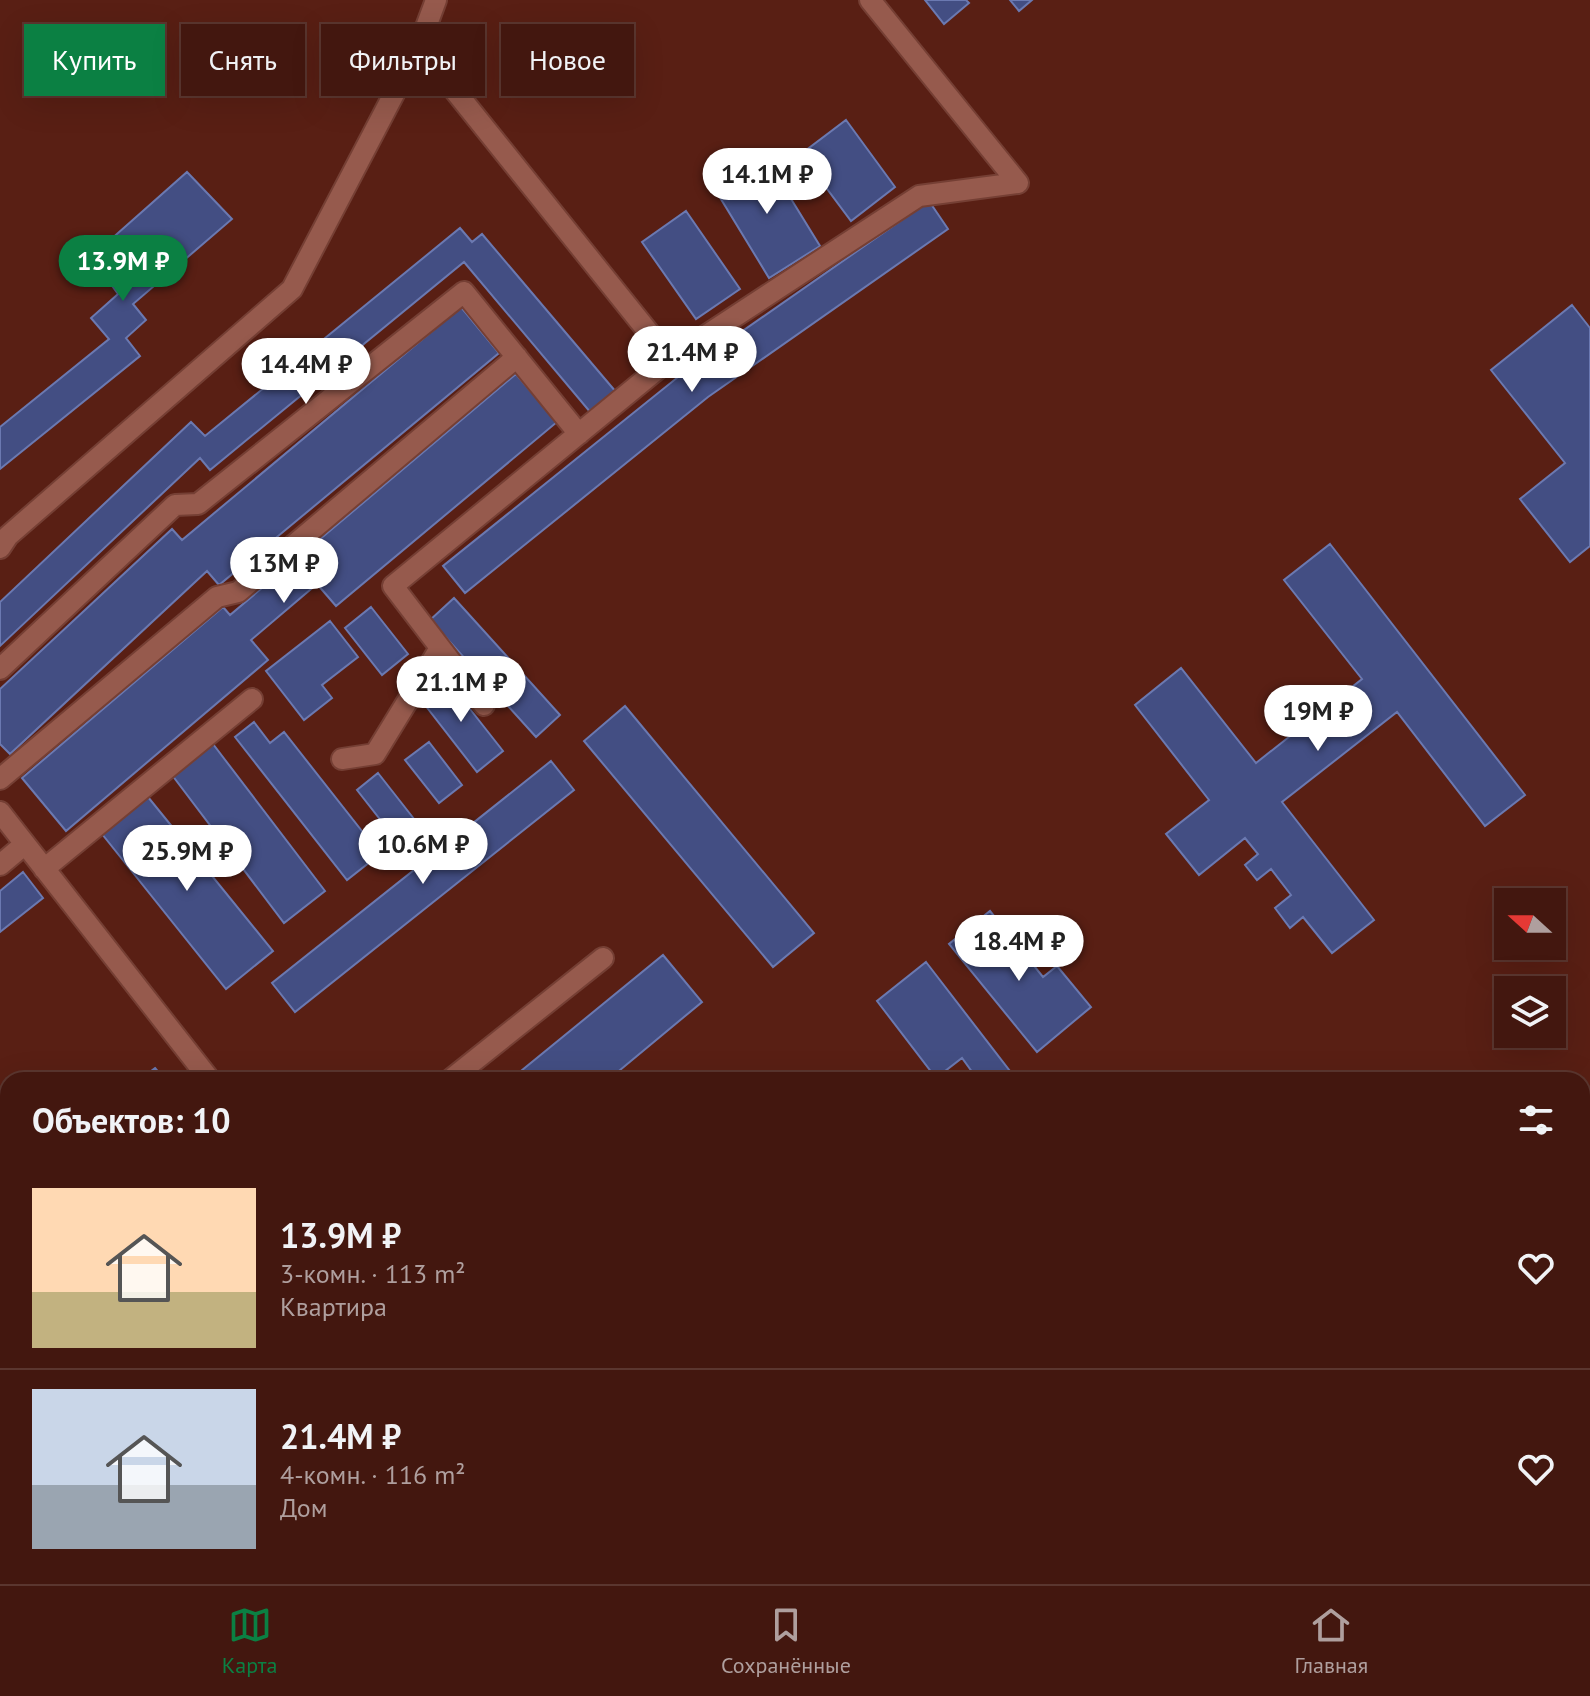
<!DOCTYPE html>
<html lang="ru">
<head>
<meta charset="utf-8">
<style>
	:root { --surface:#43170f; --page:#4a2018; --text:#f1f3f6; --muted:#af9f9e; --line:#5b362f; --accent:#0b8043 }
	body { margin:0; font-family:"PT Sans",sans-serif; background:var(--page); color:var(--text); height:100vh; display:flex; flex-direction:column; font-size:30px; white-space:nowrap }
	* { box-sizing:border-box; margin:0 }
	p { font-size:26px; color:var(--muted) }
	.icon { flex:none; width:44px; height:44px; fill:none; stroke:currentColor; stroke-width:2; stroke-linecap:round; stroke-linejoin:round }
	.map { position:relative; flex:1; overflow:hidden }
	.details { position:absolute; left:0px; top:1072px; width:1590px; height:512px; display:flex; flex-direction:column; background:var(--surface); border-radius:24px 24px 0 0; box-shadow:0 8px 32px #0002,0 0 0 2px var(--line) }
	.details>* { flex:none }
	.guide { position:absolute; left:24px; top:24px; width:800px; height:72px; display:flex; gap:16px }
	.needle { width:52px; rotate:291deg }
	.controls { position:absolute; left:1494px; top:888px; display:grid; gap:16px }
	.controls a { display:grid; place-items:center; width:72px; height:72px; border-radius:0px; background:var(--surface); box-shadow:0 8px 32px #0002,0 0 0 2px var(--line); font-size:40px }
	.price { position:absolute; translate:-50% -68px; padding:0 18px; border-radius:28px; background:#fff; color:#222; font-size:26px; line-height:52px; filter:drop-shadow(0 2px 4px #0008) }
	.price::after { content:''; position:absolute; left:50%; top:48px; width:24px; height:18px; margin-left:-12px; background:inherit; clip-path:polygon(0 0,100% 0,50% 100%) }
	.price.selected { background:var(--accent); color:#fff }
	ul { padding:0; list-style:none }
	li { display:flex; align-items:center; gap:24px; height:200px; padding:0 32px }
	li+li { border-top:2px solid var(--line) }
	li span { display:grid; place-items:center; flex:none; width:224px; height:160px; border-radius:0px; color:#555 }
	li>.icon { margin-inline-start:auto }
	span .icon { width:96px; height:96px; fill:#fffc; stroke-width:1 }
	li b { font-size:34px }
	h2 { display:flex; justify-content:space-between; align-items:center; height:96px; padding:0 32px; font-size:34px }
	.chip { padding:0 28px; border-radius:0px; background:var(--surface); box-shadow:0 8px 32px #0002,0 0 0 2px var(--line); font-size:28px; line-height:72px }
	.chip.selected { background:var(--accent); color:#fff }
	.dock { display:flex; justify-content:space-around; align-items:center; height:112px; border-top:2px solid var(--line); background:var(--surface); font-size:22px; color:var(--muted) }
	.dock a { display:grid; justify-items:center; gap:4px }
	.dock .selected { color:var(--accent) }
	.map>svg:first-child { display:block }
</style>
</head>
<body>
<div class="map">
<svg width="1590" height="1584" viewBox="0 0 1590 1584">
	<rect width="100%" height="100%" fill="#591f14"/>
	<!-- building -->
	<path fill="#434e83" stroke="#6b79b1" stroke-width="2" d="M925,0H966L969,3L944,24Z
		M1010,0H1032L1019,11Z
		M846,120L895,187L851,221L801,154Z
		M764,155L820,246L769,278L713,186Z
		M187,172L232,219L133,304L146,320L126,338L140,356L0,469V427L109,339L91,318L118,294L110,283L123,270L100,249Z
		M929,201L948,229L708,397L465,593L443,566L688,369Z
		M686,211L740,289L696,319L642,242Z
		M460,228L472,242L482,234L616,392L591,413L464,262L210,470L200,458L0,646V602L191,422L205,436Z
		M1572,305L1590,328V546L1570,562L1520,499L1565,463L1491,370Z
		M461,307L499,353L219,585L207,571L10,754L0,744V689L172,529L182,540Z
		M516,374L557,422L336,606L317,584L251,640L268,660L66,831L22,778L223,607L230,615Z
		M1330,544L1525,795L1485,826L1397,712L1282,802L1374,920L1332,953L1303,917L1290,928L1275,908L1291,895L1271,869L1257,880L1245,865L1258,854L1245,838L1199,875L1166,834L1209,800L1135,705L1181,668L1256,763L1362,679L1284,580Z
		M454,598L560,715L536,737L430,620Z
		M371,607L408,654L382,675L345,628Z
		M330,621L358,657L322,685L332,698L304,720L266,671Z
		M444,676L503,751L477,772L418,696Z
		M625,706L814,933L773,967L584,741Z
		M254,722L270,743L284,732L380,854L347,880L235,737Z
		M429,742L462,785L439,803L405,760Z
		M213,744L325,891L284,923L172,775Z
		M551,761L574,790L295,1012L272,983Z
		M378,773L418,824L397,841L357,790Z
		M148,797L273,951L226,989L102,834Z
		M23,872L43,898L0,932V891Z
		M990,911L1043,977L1057,966L1091,1007L1037,1052L949,944Z
		M663,955L702,1002L608,1080H510Z
		M926,962L1016,1079L1014,1080H978L962,1058L936,1078L877,1001Z
		M155,1068L165,1080H139Z
		M8,1293V1316L0,1306V1300Z
		M8,1352V1405L0,1394V1358Z
		M1150,1576H1274L1275,1584H1151Z"/>
	<g fill="none" stroke-linecap="round" stroke-linejoin="round">
		<defs>
			<path id="minor" d="M419,46L670,359L919,196L1018,183L870,0
				M0,548L8,536L292,289L419,46L436,0
				M0,669L175,505L198,504L464,292L579,434
				M484,705L393,586L670,359
				M342,759L375,754L440,648
				M0,779L217,597L238,592L517,357
				M0,812L210,1080
				M0,865L25,844
				M44,869L252,699
				M450,1080L603,958
				M499,1576V1584
				M1308,1576L1309,1584"/>
		</defs>
		<!-- minor casing -->
		<use href="#minor" stroke="#753f34" stroke-width="24"/>
		<!-- minor -->
		<use href="#minor" stroke="#965a4d" stroke-width="20"/>
	</g>
</svg>
<div class="controls">
<a><svg class="needle" viewBox="-14 -14 28 28"><path d="M0-13l5 13h-10z" fill="#e53935"/><path d="M0 13l5-13h-10z" fill="#af9f9e"/></svg></a>
<a><svg class="icon" aria-label="layers" viewBox="0 0 24 24"><path d="M12 4l9 5-9 5-9-5zM3 14l9 5 9-5"/></svg></a>
</div>
<b class="price" style="left:767px;top:216px">14.1M ₽</b>
<b class="price selected" style="left:123px;top:303px">13.9M ₽</b>
<b class="price" style="left:692px;top:394px">21.4M ₽</b>
<b class="price" style="left:306px;top:406px">14.4M ₽</b>
<b class="price" style="left:284px;top:605px">13M ₽</b>
<b class="price" style="left:461px;top:724px">21.1M ₽</b>
<b class="price" style="left:1318px;top:753px">19M ₽</b>
<b class="price" style="left:423px;top:886px">10.6M ₽</b>
<b class="price" style="left:187px;top:893px">25.9M ₽</b>
<b class="price" style="left:1019px;top:983px">18.4M ₽</b>
<div class="guide">
<a class="chip selected">Купить</a>
<a class="chip">Снять</a>
<a class="chip">Фильтры</a>
<a class="chip">Новое</a>
</div>
<section class="details">
<h2>Объектов: 10<svg class="icon" aria-label="filters" viewBox="0 0 24 24"><path d="M4 7h16M4 17h16"/><circle cx="9" cy="7" r="2"/><circle cx="15" cy="17" r="2"/></svg></h2>
<ul>
<li><span style="background:linear-gradient(#ffd9b3 65%,#c2b280 0)"><svg class="icon" aria-label="home" viewBox="0 0 24 24"><path d="M3 11l9-7 9 7M6 9v11h12V9"/></svg></span><div><b>13.9M ₽</b><p>3-комн. · 113 m²</p><p>Квартира</p></div><svg class="icon" aria-label="heart" viewBox="0 0 24 24"><path d="M12 20l-8-8c-3-5 5-10 8-4 3-6 11-1 8 4z"/></svg></li>
<li><span style="background:linear-gradient(#c9d6e8 60%,#9aa5b1 0)"><svg class="icon" aria-label="home" viewBox="0 0 24 24"><path d="M3 11l9-7 9 7M6 9v11h12V9"/></svg></span><div><b>21.4M ₽</b><p>4-комн. · 116 m²</p><p>Дом</p></div><svg class="icon" aria-label="heart" viewBox="0 0 24 24"><path d="M12 20l-8-8c-3-5 5-10 8-4 3-6 11-1 8 4z"/></svg></li>
</ul>
</section>
</div>
<nav class="dock">
<a class="selected"><svg class="icon" aria-label="map" viewBox="0 0 24 24"><path d="M3 6l6-2 6 2 6-2v14l-6 2-6-2-6 2zM9 4v14M15 6v14"/></svg>Карта</a>
<a><svg class="icon" aria-label="saved" viewBox="0 0 24 24"><path d="M7 4h10v16l-5-4-5 4z"/></svg>Сохранённые</a>
<a><svg class="icon" aria-label="home" viewBox="0 0 24 24"><path d="M3 11l9-7 9 7M6 9v11h12V9"/></svg>Главная</a>
</nav>
</body>
</html>
